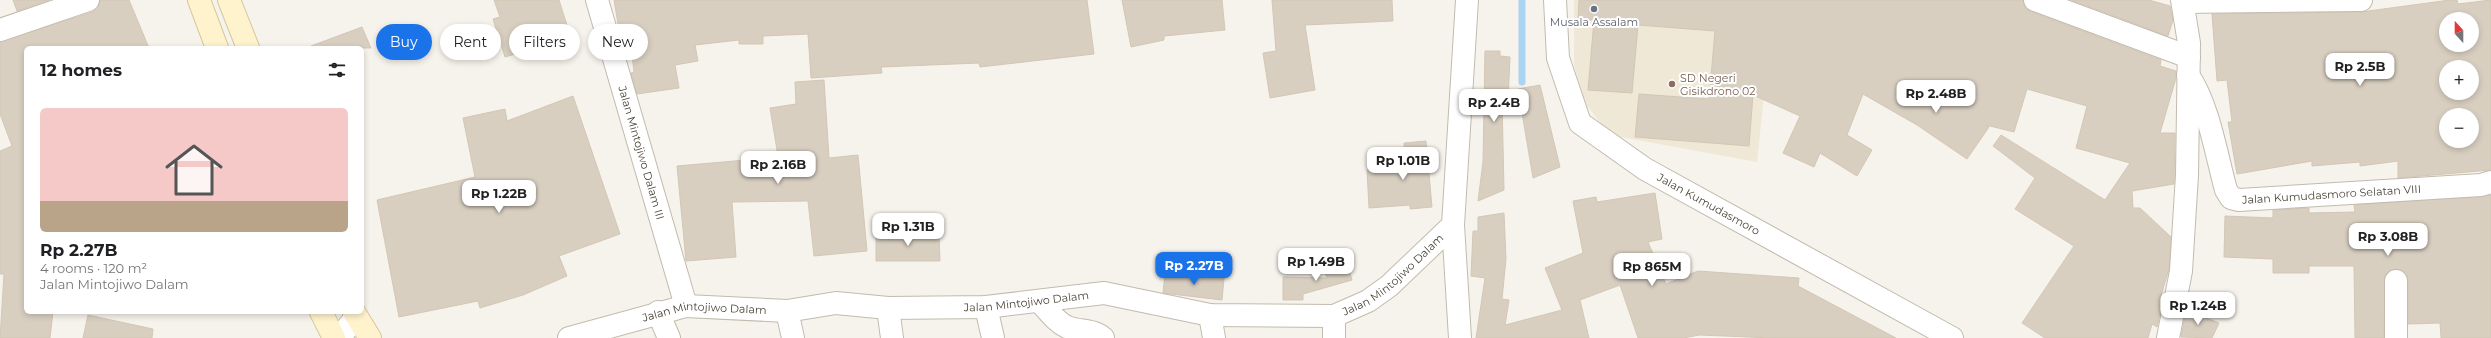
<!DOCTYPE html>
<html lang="en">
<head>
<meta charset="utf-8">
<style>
	:root { --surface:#fff; --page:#f6f6f6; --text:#202124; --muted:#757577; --line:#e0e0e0; --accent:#1a73e8 }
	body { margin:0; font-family:Montserrat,sans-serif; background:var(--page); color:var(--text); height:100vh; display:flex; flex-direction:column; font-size:15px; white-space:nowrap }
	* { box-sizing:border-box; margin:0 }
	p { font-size:13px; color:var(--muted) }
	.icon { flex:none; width:22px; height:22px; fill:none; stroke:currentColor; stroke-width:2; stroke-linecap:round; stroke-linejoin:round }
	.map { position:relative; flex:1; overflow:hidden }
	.sheet { position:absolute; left:24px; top:46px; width:340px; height:268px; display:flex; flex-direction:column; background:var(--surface); border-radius:6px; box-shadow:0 2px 6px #0003 }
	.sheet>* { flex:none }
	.guide { position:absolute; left:376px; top:24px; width:380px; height:36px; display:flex; gap:8px }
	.needle { width:26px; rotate:339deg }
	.fabs { position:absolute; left:2439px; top:12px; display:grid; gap:8px }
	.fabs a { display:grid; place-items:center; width:40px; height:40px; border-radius:50%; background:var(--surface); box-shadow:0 2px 6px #0003; font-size:20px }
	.price { position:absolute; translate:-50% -34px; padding:0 9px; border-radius:8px; background:#fff; color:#222; font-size:13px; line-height:26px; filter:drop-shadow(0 1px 2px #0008) }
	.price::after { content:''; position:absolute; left:50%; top:24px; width:12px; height:9px; margin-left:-6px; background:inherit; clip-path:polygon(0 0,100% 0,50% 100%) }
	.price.selected { background:var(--accent); color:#fff }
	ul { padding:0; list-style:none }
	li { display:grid; align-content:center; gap:8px; height:212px; padding:0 16px }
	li+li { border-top:1px solid var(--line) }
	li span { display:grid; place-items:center; height:124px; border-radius:6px; color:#555 }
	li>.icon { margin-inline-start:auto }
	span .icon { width:72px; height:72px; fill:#fffc; stroke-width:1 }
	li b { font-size:17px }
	h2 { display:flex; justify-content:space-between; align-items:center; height:48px; padding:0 16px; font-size:17px }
	.chip { padding:0 14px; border-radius:18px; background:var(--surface); box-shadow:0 2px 6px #0003; font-size:14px; line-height:36px }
	.chip.selected { background:var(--accent); color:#fff }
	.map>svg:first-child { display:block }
</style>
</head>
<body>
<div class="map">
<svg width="2491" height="338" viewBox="0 0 2491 338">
	<rect width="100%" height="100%" fill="#f6f3ec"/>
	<!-- education -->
	<path fill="#efe8d6" d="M1574,0H1774L1757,162L1610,135L1585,103L1574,65Z"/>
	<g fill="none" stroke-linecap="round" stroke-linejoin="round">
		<!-- stream -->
		<path stroke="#a9d4f2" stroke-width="7" d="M1522,82V0"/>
	</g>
	<!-- building -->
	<path fill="#d8cfc1" stroke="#d3c7b4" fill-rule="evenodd" d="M13,0H49L17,11Z
		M100,0H129L149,48H26V312H53L50,338H0L4,274H0V151L12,146L0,114V42L92,12L98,8Z
		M494,0H559L571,38L505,57L493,19L500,17Z
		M614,0H1087L1094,54L980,67L979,63L881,67L882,73L811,78L808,34L763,36V44H739V40L695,45L698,61L675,65L679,88L637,94L631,73L634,72L629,28L619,30Z
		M1122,0H1222L1225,30L1164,36V40L1131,47Z
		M1272,0H1392L1393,21L1305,25L1315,90L1270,98L1263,53L1276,51Z
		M1579,0H2023L2025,8L2031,12L2161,60L2160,66L2176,71V78L2160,133H2175L2174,184L2132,191L2133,208H2140L2171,237L2169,269L2160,299L2163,300L2157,327L2152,324L2148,338H2045L2022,323L2074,246L2015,209L2035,178L1993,146L2001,135L2105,200L2130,163L2076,148L2087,106L2027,89L2014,132L1986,125L1989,127L1967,159L1917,125L1863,94L1847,135L1872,150L1857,176L1820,153L1814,167L1783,153L1800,116L1753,95L1749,146L1635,137L1639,94L1709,99L1715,31L1638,25L1632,93L1588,90L1594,20L1578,19Z
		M2071,0H2149L2170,6L2173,20L2168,36Z
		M2450,0H2457L2458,4L2491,0V170L2398,178V161L2360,166V162L2312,166V161L2237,174L2228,122H2232L2227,80L2217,81L2212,14L2361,12ZM2446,19H2472V45H2446ZM2446,67H2472V93H2446ZM2446,115H2472V141H2446Z
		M362,27L371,48H311V46Z
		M1485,51H1500V56L1510,57L1508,101L1502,102L1504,190L1478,201L1483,162Z
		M824,80L829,158L858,155L867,251L814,256L808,201L732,202L736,257L686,261L677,166L746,160V156H778L770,108L796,104L795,82Z
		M1540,85L1560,167L1533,178L1518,89Z
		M573,96L620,234L559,256L567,276L523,295L480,308L478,301L399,317L377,200L475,177L463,118L505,109L507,121Z
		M1426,141L1432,207L1410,209V205L1369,208L1367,170L1406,168L1404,143Z
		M1655,193L1662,239L1648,242L1666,284L1698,271L1799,278L1798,286L1896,338H1773L1699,335L1684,338H1638L1620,285L1580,300L1589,338H1476L1485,278L1471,276L1473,231H1478V217L1504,213L1506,259L1502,299L1509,300L1505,325L1562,310L1545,268L1583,253L1573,201L1596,197L1597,202Z
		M2491,195V338H2441L2440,323L2408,324V281L2407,274L2402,270H2390L2385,275L2384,338H2355L2354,266H2309V273H2273V259L2224,257L2225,216L2273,218V210L2309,208V213L2355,212L2354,205Z
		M939,233L940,261H876V234Z
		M1346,260L1352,280L1303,294V300H1283V277L1327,278L1323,267Z
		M1165,273L1224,278L1222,300L1163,293Z
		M2186,310L2219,323L2212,338L2181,337Z
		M88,315L153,329L152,338H83Z"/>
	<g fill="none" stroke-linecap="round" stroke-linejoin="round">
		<defs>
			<g id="minor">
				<path id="s1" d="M597,0L686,306"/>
				<path id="s2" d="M1555,0L1558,58L1580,123L1645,169L1952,338"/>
				<path d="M2035,0L2189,57"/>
				<path d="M2183,2L2361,0"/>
				<path d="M0,30L88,0"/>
				<path id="s3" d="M2188,75C2209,106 2216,154 2226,190L2231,198L2239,200L2481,185L2491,182"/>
				<path d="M2396,281V338"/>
				<path d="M1039,301C1048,310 1056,322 1067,327C1079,332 1093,329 1103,338"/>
				<path d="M986,307L993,338"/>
				<path d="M888,308L892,338"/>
				<path d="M787,311L793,338"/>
				<path d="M658,312L669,338"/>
				<path d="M1210,315L1214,338"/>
				<path d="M1334,316V338"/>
				<path d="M339,338L356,317"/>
				<path id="s4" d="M569,338L686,306L787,311L836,303L888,308L986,307L1104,293L1210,315L1334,316L1368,301L1389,286L1453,225"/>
				<path d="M1460,338L1453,225L1467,0"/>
				<path d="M2168,338L2181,271L2187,175L2189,43L2182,0"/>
			</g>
			<path id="secondary" d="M199,0L217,48
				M229,0L248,48
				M321,312L334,338
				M354,312L370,338"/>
		</defs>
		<!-- minor casing -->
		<use href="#minor" stroke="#c2bbae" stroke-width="24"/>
		<!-- secondary casing -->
		<use href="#secondary" stroke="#d6c79b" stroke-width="24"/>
		<!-- minor -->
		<use href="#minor" stroke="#fff" stroke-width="22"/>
		<!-- secondary -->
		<use href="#secondary" stroke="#fff3cd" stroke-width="22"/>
	</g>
	<!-- markers -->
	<circle fill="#6b7280" stroke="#fff" stroke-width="1.5" cx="1594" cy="9" r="4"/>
	<circle fill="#8d6e63" stroke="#fff" stroke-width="1.5" cx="1672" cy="84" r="4"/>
	<g text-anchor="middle" stroke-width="4" stroke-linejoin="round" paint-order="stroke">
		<!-- worship labels -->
		<g font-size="11" fill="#5b616d" stroke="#fff">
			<text x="1594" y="26">Musala Assalam</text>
		</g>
		<!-- education labels -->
		<g font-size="11" fill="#785e54" stroke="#fff" text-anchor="start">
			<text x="1680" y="82">SD Negeri<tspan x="1680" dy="13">Gisikdrono 02</tspan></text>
		</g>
		<!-- street labels -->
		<g font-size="11" fill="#4b4439" stroke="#fff">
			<text dy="4" stroke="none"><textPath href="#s1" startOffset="159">Jalan Mintojiwo Dalam III</textPath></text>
			<text dy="4" stroke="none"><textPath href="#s3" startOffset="232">Jalan Kumudasmoro Selatan VIII</textPath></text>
			<text dy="4" stroke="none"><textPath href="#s2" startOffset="279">Jalan Kumudasmoro</textPath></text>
			<text dy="4" stroke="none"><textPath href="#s4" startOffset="846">Jalan Mintojiwo Dalam</textPath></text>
			<text dy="4" stroke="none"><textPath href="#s4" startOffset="463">Jalan Mintojiwo Dalam</textPath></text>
			<text dy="4" stroke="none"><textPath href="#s4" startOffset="139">Jalan Mintojiwo Dalam</textPath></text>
		</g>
	</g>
</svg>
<div class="fabs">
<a><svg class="needle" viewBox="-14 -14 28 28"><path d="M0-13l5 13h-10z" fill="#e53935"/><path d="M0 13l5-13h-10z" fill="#757577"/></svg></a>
<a>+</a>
<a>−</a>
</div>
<b class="price" style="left:2360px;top:87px">Rp 2.5B</b>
<b class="price" style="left:1936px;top:114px">Rp 2.48B</b>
<b class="price" style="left:1494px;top:123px">Rp 2.4B</b>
<b class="price" style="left:1403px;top:181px">Rp 1.01B</b>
<b class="price" style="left:778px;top:185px">Rp 2.16B</b>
<b class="price" style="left:499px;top:214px">Rp 1.22B</b>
<b class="price" style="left:908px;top:247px">Rp 1.31B</b>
<b class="price" style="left:2388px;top:257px">Rp 3.08B</b>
<b class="price" style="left:1316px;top:282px">Rp 1.49B</b>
<b class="price selected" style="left:1194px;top:286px">Rp 2.27B</b>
<b class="price" style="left:1652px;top:287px">Rp 865M</b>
<b class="price" style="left:2198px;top:326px">Rp 1.24B</b>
<div class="guide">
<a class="chip selected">Buy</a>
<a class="chip">Rent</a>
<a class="chip">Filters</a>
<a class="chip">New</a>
</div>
<section class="sheet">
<h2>12 homes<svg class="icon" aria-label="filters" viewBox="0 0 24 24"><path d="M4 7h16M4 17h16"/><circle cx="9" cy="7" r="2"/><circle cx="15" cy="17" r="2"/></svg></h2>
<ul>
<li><span style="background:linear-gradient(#f6c9c9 75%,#b9a48a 0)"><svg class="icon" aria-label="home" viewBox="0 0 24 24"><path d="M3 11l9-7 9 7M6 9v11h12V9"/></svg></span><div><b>Rp 2.27B</b><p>4 rooms · 120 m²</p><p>Jalan Mintojiwo Dalam</p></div></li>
</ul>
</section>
</div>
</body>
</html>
